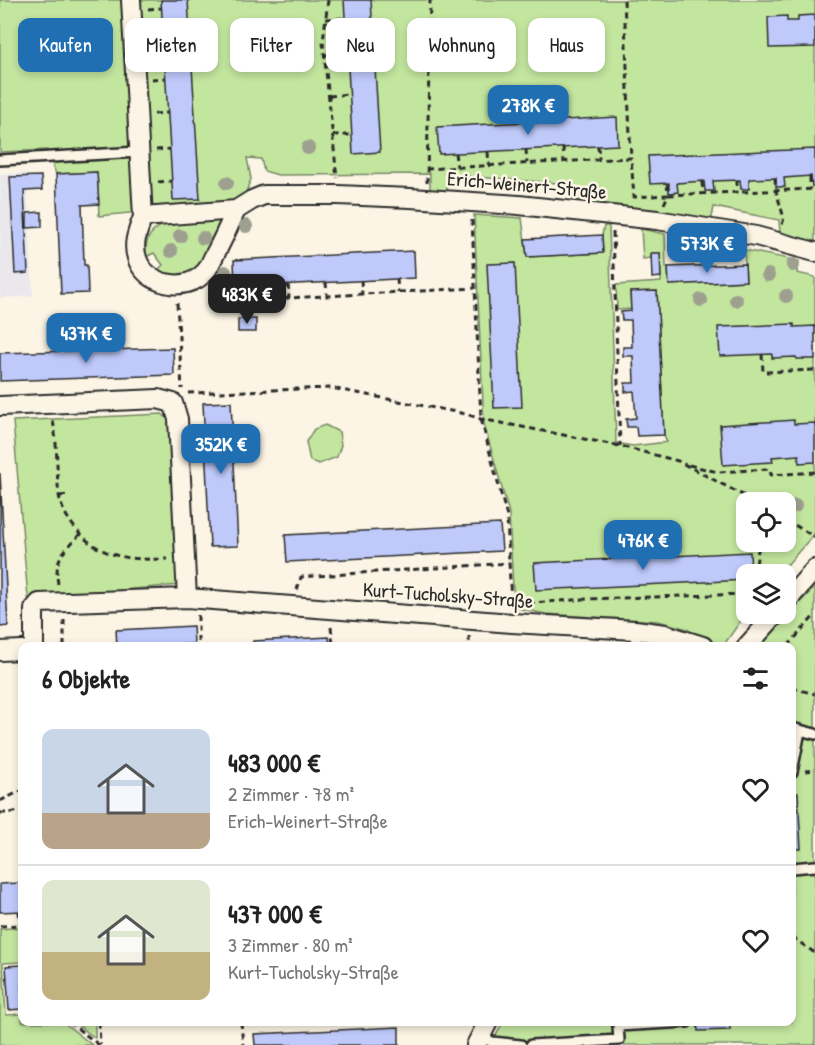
<!DOCTYPE html>
<html lang="de">
<head>
<meta charset="utf-8">
<style>
	:root { --surface:#fff; --page:#f2f2f2; --text:#222; --muted:#767676; --line:#e0e0e0; --accent:#1f6fb2 }
	body { margin:0; font-family:"Patrick Hand",sans-serif; background:var(--page); color:var(--text); height:100vh; display:flex; flex-direction:column; font-size:22px; white-space:nowrap }
	* { box-sizing:border-box; margin:0 }
	p { font-size:20px; color:var(--muted) }
	.icon { flex:none; width:33px; height:33px; fill:none; stroke:currentColor; stroke-width:2; stroke-linecap:round; stroke-linejoin:round }
	.map { position:relative; flex:1; overflow:hidden }
	.details { position:absolute; left:18px; top:642px; width:778px; height:384px; display:flex; flex-direction:column; background:var(--surface); border-radius:12px; box-shadow:0 3px 9px #0003 }
	.details>* { flex:none }
	.guide { position:absolute; left:18px; top:18px; width:780px; height:54px; display:flex; gap:12px }
	.fabs { position:absolute; left:736px; top:492px; display:grid; gap:12px }
	.fabs a { display:grid; place-items:center; width:60px; height:60px; border-radius:12px; background:var(--surface); box-shadow:0 3px 9px #0003; font-size:30px }
	.price { position:absolute; translate:-50% -51px; padding:0 14px; border-radius:12px; background:var(--accent); color:#fff; font-size:20px; line-height:39px; filter:drop-shadow(0 2px 3px #0008) }
	.price::after { content:''; position:absolute; left:50%; top:36px; width:18px; height:14px; margin-left:-9px; background:inherit; clip-path:polygon(0 0,100% 0,50% 100%) }
	.price.on { background:#222; color:#fff }
	ul { padding:0; list-style:none }
	li { display:flex; align-items:center; gap:18px; height:150px; padding:0 24px }
	li+li { border-top:2px solid var(--line) }
	li span { display:grid; place-items:center; flex:none; width:168px; height:120px; border-radius:12px; color:#555 }
	li>.icon { margin-inline-start:auto }
	span .icon { width:72px; height:72px; fill:#fffc; stroke-width:1 }
	li b { font-size:26px }
	h2 { display:flex; justify-content:space-between; align-items:center; height:72px; padding:0 24px; font-size:26px }
	.chip { padding:0 21px; border-radius:12px; background:var(--surface); box-shadow:0 3px 9px #0003; font-size:21px; line-height:54px }
	.chip.on { background:var(--accent); color:#fff }
	.map>svg:first-child { display:block }
</style>
</head>
<body>
<div class="map">
<svg width="815" height="1045" viewBox="0 0 815 1045">
	<rect width="100%" height="100%" fill="#fcf5e5"/>
	<filter id="ink" filterUnits="userSpaceOnUse"><feTurbulence type="fractalNoise" baseFrequency=".0167" numOctaves="2"/><feDisplacementMap in="SourceGraphic" scale="12" xChannelSelector="R" yChannelSelector="G"/><feConvolveMatrix kernelMatrix="1 2 1 2 8 2 1 2 1" color-interpolation-filters="sRGB"/></filter>
	<g filter="url(#ink)">
		<!-- built -->
		<path fill="#eae8ec" d="M27,173L33,296L0,298V174Z"/>
		<!-- green -->
		<path fill="#c3e69f" stroke="#778865" stroke-width="1.5" fill-rule="evenodd" d="M0,0H815V245L780,233L779,220L714,207L711,222L653,210L572,200V184L447,175V191H430V174L278,175L264,171L261,159L247,158L251,179L242,202L99,216L97,172L56,174L47,150L0,152Z
			M474,215L522,218L527,257L603,253L602,235L604,226H609L616,443L633,446L667,442L664,435L657,291L630,292L631,309L617,310L616,285L661,282L660,253H651V258L643,259L641,229L665,234L666,267H668L669,285L746,281L744,250L799,261L797,273L815,277V533L779,574H747V612L723,646H710L685,636L688,629L658,621L546,614L516,608L513,588L509,513L484,424ZM747,502H786V542H747Z
			M221,219L199,267L178,279L156,272L163,265L154,253L146,257C141,214 192,221 221,219Z
			M162,414L168,419L179,585L28,598L13,421Z
			M325,425L339,432L341,445L337,457L319,464L310,461L306,442L314,429Z
			M815,587V1045H491L503,1022H792V646H761L782,621Z
			M22,927V962L3,963L6,1015L22,1014V1022H63L92,1045H0V929Z
			M74,1022H95V1038Z"/>
		<!-- building -->
		<path fill="#bfcafb" stroke="#2b2b2b" stroke-width="1.5" d="M161,0H188L200,199L173,200Z
			M344,0H371L380,152L353,154Z
			M815,15V47L769,48L768,17L787,16V21H798V16Z
			M617,117L618,145L439,154L437,127Z
			M815,149V186H812L811,176L784,178L785,187H776V178L749,179V189H741L740,180L713,181L714,191H705L704,181L677,183L678,192L669,193V183L650,184L648,156Z
			M97,172L99,204L82,205L84,265H87L88,293L61,294L56,174Z
			M41,176L42,190L24,191L28,273L15,274L10,177Z
			M42,212V227L27,228V213Z
			M602,235L603,253L527,257L525,239Z
			M414,251L415,278L235,287L234,260Z
			M651,253H660L661,277L652,278Z
			M515,263L522,407L494,408L487,264Z
			M745,264L746,281L669,285L668,267Z
			M657,291L664,435L637,436L636,427H627L626,419L636,418L634,391L625,392V383H634L633,356H623V347H632L631,320H622L621,312L631,311L630,292Z
			M238,319H256V332H238Z
			M794,324V327L815,326V359H797L796,357L772,358V354L720,356L718,327Z
			M173,348L174,375L0,381V353Z
			M231,402L238,546L210,547L203,403Z
			M794,420V424L815,423V462L799,463V455L772,457L773,462L723,465L720,425Z
			M0,473L8,626L0,627Z
			M500,524L502,551L287,562L285,535Z
			M750,552L751,574H747V580L536,590L534,563Z
			M193,626L194,644L117,646L116,630Z
			M329,637L330,646H253V641Z
			M792,793H798L801,849H792Z
			M22,883V911L0,912V884Z
			M22,965V1009L9,1010L6,966Z
			M697,1022H730V1030L698,1031Z
			M399,1027V1045H255L254,1034Z"/>
		<g fill="none" stroke-linecap="round" stroke-linejoin="round">
			<defs>
				<path id="service" d="M0,160L139,152
					M635,630L636,646
					M792,728L815,734
					M792,772L800,731
					M792,868L815,866
					M481,1036L492,1042L521,1045
					M531,1045L619,1040L618,1026L687,1022"/>
				<path id="minor" d="M131,0L143,217C138,231 132,243 137,258C145,285 186,294 205,272C209,268 211,261 214,256C222,241 229,226 236,210
					M143,217L236,210L252,200L264,195H338L410,198L519,205L657,220L756,236L815,252
					M0,406L158,399L173,403L178,419L187,598
					M786,602L815,569
					M34,646V609L39,603L187,598L512,623L635,630L665,634L703,646
					M747,646L776,614
					M0,651L22,650
					M476,1045L488,1022"/>
			</defs>
			<!-- service casing -->
			<use href="#service" stroke="#2b2b2b" stroke-width="14"/>
			<!-- minor casing -->
			<use href="#minor" stroke="#2b2b2b" stroke-width="22"/>
			<!-- path -->
			<path stroke="#2b2b2b" stroke-width="3" stroke-dasharray="6 4.5" stroke-linecap="butt" d="M328,0L323,42L337,178
				M624,0L631,158
				M148,9L161,8
				M326,19L345,18
				M150,44L163,43
				M325,55L347,54
				M152,79L166,78
				M329,96L349,94
				M154,114L168,113
				M333,135H352
				M598,146L599,159
				M563,148L564,161
				M156,150L170,149
				M526,150L527,163
				M488,152L489,165
				M455,153L457,167
				M426,169L631,158L634,197L668,195L667,183
				M810,177V189
				M775,178L776,191L784,218L782,225
				M737,180V193
				M158,182L172,181
				M702,182L703,193
				M427,183L430,0
				M664,204L668,195L815,189
				M472,220L481,419L507,517L511,605
				M613,232L620,446
				M397,279L398,292
				M361,280L362,295
				M326,282L327,296
				M288,284L289,298
				M217,285L232,301L475,288
				M252,286V299
				M177,303L182,389
				M762,354L763,372L815,370
				M188,393L331,388L466,414L481,419L620,446L678,461L756,502
				M53,421C58,445 56,470 59,495C61,508 67,518 75,528C100,559 132,560 168,559
				M689,465L718,472L770,469L771,475L815,472
				M60,496L68,495
				M786,520L815,537
				M755,574L759,542
				M58,584C54,557 63,553 80,534
				M297,590L301,577L510,563
				M518,604L587,599L747,594
				M198,615V646
				M64,620V646
				M331,627L333,646
				M469,636V646
				M788,646L815,615
				M792,688L815,694
				M805,771L815,770
				M0,801L21,791
				M0,813H10L22,810
				M19,911L20,924
				M0,926L22,925
				M792,937L815,953
				M69,1022L99,1045
				M99,1022L100,1045
				M241,1022L243,1045"/>
			<!-- service -->
			<use href="#service" stroke="#fcf5e5" stroke-width="9"/>
			<!-- minor -->
			<use href="#minor" stroke="#fcf5e5" stroke-width="18"/>
		</g>
		<!-- trees -->
		<g fill="#9ea08f">
			<circle cx="308" cy="148" r="7"/>
			<circle cx="227" cy="183" r="7"/>
			<circle cx="246" cy="226" r="7"/>
			<circle cx="180" cy="236" r="7"/>
			<circle cx="203" cy="238" r="7"/>
			<circle cx="171" cy="251" r="7"/>
			<circle cx="793" cy="265" r="7"/>
			<circle cx="225" cy="272" r="7"/>
			<circle cx="768" cy="275" r="7"/>
			<circle cx="786" cy="296" r="7"/>
			<circle cx="701" cy="300" r="7"/>
			<circle cx="736" cy="300" r="7"/>
			<circle cx="795" cy="506" r="7"/>
		</g>
	</g>
	<g text-anchor="middle" stroke-width="5" stroke-linejoin="round" paint-order="stroke">
		<!-- street labels -->
		<g font-size="20" fill="#2b2b2b" stroke="#fcf5e5">
			<text transform="translate(527 185) rotate(5)" y="7">Erich-Weinert-Straße</text>
			<text transform="translate(448 595) rotate(4)" y="7">Kurt-Tucholsky-Straße</text>
		</g>
	</g>
</svg>
<div class="fabs">
<a><svg class="icon" aria-label="locate" viewBox="0 0 24 24"><circle cx="12" cy="12" r="6"/><path d="M12 2v4M12 18v4M2 12h4M18 12h4"/></svg></a>
<a><svg class="icon" aria-label="layers" viewBox="0 0 24 24"><path d="M12 4l9 5-9 5-9-5zM3 14l9 5 9-5"/></svg></a>
</div>
<b class="price" style="left:528px;top:136px">278K €</b>
<b class="price" style="left:707px;top:274px">573K €</b>
<b class="price on" style="left:247px;top:325px">483K €</b>
<b class="price" style="left:86px;top:364px">437K €</b>
<b class="price" style="left:221px;top:475px">352K €</b>
<b class="price" style="left:643px;top:571px">476K €</b>
<div class="guide">
<a class="chip on">Kaufen</a>
<a class="chip">Mieten</a>
<a class="chip">Filter</a>
<a class="chip">Neu</a>
<a class="chip">Wohnung</a>
<a class="chip">Haus</a>
</div>
<section class="details">
<h2>6 Objekte<svg class="icon" aria-label="filters" viewBox="0 0 24 24"><path d="M4 7h16M4 17h16"/><circle cx="9" cy="7" r="2"/><circle cx="15" cy="17" r="2"/></svg></h2>
<ul>
<li><span style="background:linear-gradient(#c9d6e8 70%,#b9a48a 0)"><svg class="icon" aria-label="home" viewBox="0 0 24 24"><path d="M3 11l9-7 9 7M6 9v11h12V9"/></svg></span><div><b>483 000 €</b><p>2 Zimmer · 78 m²</p><p>Erich-Weinert-Straße</p></div><svg class="icon" aria-label="heart" viewBox="0 0 24 24"><path d="M12 20l-8-8c-3-5 5-10 8-4 3-6 11-1 8 4z"/></svg></li>
<li><span style="background:linear-gradient(#dfe7d0 60%,#c2b280 0)"><svg class="icon" aria-label="home" viewBox="0 0 24 24"><path d="M3 11l9-7 9 7M6 9v11h12V9"/></svg></span><div><b>437 000 €</b><p>3 Zimmer · 80 m²</p><p>Kurt-Tucholsky-Straße</p></div><svg class="icon" aria-label="heart" viewBox="0 0 24 24"><path d="M12 20l-8-8c-3-5 5-10 8-4 3-6 11-1 8 4z"/></svg></li>
</ul>
</section>
</div>
</body>
</html>
